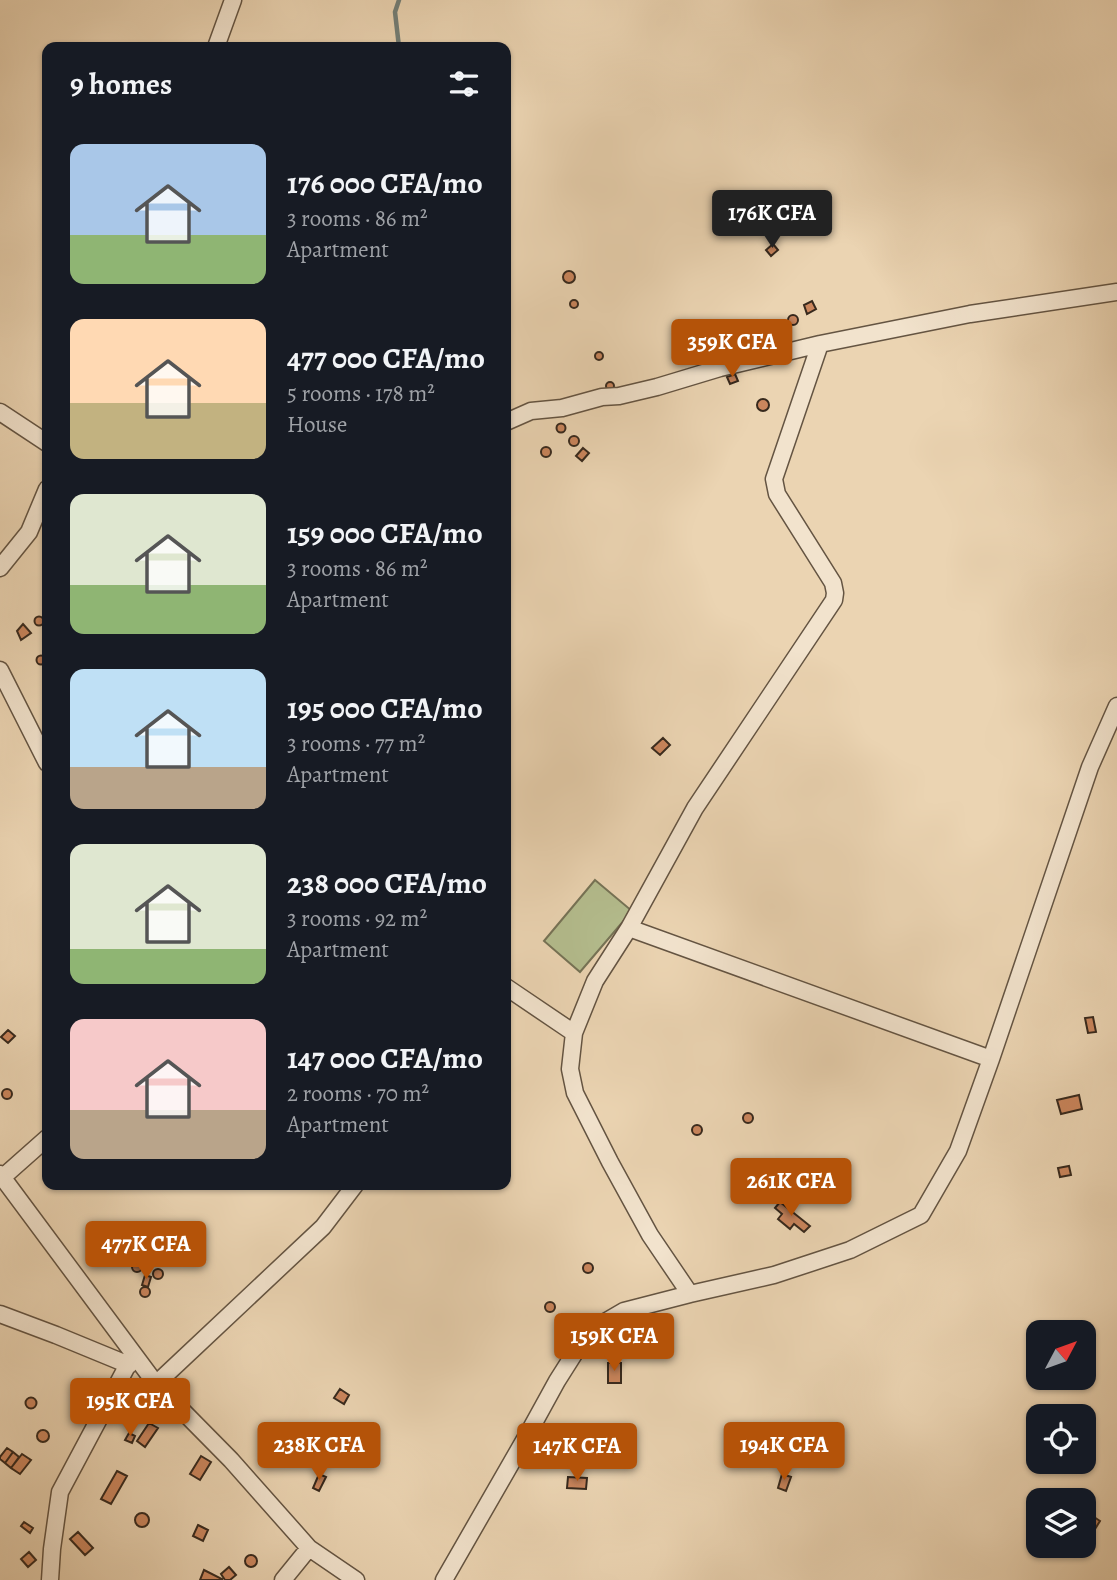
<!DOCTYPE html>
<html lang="en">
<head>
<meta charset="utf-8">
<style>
	:root { --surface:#171b24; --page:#20242c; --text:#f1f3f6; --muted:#9ea1a6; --accent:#b45309 }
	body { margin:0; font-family:Alegreya,serif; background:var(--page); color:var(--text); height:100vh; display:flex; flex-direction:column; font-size:26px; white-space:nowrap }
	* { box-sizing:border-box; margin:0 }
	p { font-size:23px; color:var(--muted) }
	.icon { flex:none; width:38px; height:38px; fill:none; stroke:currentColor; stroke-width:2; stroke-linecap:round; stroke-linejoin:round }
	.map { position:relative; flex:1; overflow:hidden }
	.sheet { position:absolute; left:42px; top:42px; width:469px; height:1148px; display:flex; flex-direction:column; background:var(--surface); border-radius:14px; box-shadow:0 2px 5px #0004 }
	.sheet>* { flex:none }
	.needle { width:46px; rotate:49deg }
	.tools { position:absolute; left:1026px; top:1320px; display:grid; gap:14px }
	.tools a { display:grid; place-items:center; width:70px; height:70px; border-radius:14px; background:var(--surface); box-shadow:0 2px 5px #0004; font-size:35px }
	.price { position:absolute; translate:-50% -60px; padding:0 16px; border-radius:7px; background:var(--accent); color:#fff; font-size:23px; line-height:46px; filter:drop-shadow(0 2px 4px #0008) }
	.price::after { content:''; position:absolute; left:50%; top:42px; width:21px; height:16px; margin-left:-10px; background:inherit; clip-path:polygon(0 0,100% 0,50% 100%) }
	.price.on { background:#222; color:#fff }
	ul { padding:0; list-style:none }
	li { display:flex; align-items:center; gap:21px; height:175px; padding:0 28px }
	li span { display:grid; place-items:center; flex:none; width:196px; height:140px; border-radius:14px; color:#555 }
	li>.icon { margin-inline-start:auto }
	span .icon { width:84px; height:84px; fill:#fffc; stroke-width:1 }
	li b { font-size:30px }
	h2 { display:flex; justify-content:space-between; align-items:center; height:84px; padding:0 28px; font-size:30px }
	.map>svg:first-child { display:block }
</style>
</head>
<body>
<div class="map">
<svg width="1117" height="1580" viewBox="0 0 1117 1580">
	<rect width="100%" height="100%" fill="#ebd4b2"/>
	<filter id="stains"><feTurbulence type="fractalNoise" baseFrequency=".00286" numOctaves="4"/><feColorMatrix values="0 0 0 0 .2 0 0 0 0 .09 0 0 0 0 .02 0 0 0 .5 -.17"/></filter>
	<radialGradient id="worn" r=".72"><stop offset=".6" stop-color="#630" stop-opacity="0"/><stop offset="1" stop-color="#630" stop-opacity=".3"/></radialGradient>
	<!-- green -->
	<path fill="#b4bd8e" stroke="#767356" stroke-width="2" d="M595,880L632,911L580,972L544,941Z"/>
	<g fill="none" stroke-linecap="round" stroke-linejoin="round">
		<!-- stream -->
		<path stroke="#727e77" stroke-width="4.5" d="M399,0L395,12L399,47"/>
	</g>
	<!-- building -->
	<path fill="#cb865d" stroke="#37291d" stroke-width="2" d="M770 214a4 4 0 1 1 8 0a4 4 0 1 1-8 0Z
		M740 229a4 4 0 1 1 8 0a4 4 0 1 1-8 0Z
		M773,244L778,250L771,256L766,250Z
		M563 277a6 6 0 1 1 12 0a6 6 0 1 1-12 0Z
		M570 304a4 4 0 1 1 8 0a4 4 0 1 1-8 0Z
		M812,301L816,309L807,314L804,305Z
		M788 320a5 5 0 1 1 10 0a5 5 0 1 1-10 0Z
		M595 356a4 4 0 1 1 8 0a4 4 0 1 1-8 0Z
		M735,374L738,381L730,384L727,377Z
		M606 386a4 4 0 1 1 8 0a4 4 0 1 1-8 0Z
		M757 405a6 6 0 1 1 12 0a6 6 0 1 1-12 0Z
		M556.5 428a4.5 4.5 0 1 1 9 0a4.5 4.5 0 1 1-9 0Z
		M569 441a5 5 0 1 1 10 0a5 5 0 1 1-10 0Z
		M541 452a5 5 0 1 1 10 0a5 5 0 1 1-10 0Z
		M583,448L589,453L582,461L576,456Z
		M34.5 621a4.5 4.5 0 1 1 9 0a4.5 4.5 0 1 1-9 0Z
		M23,624L31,633L21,640L17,631Z
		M36.5 660a4.5 4.5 0 1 1 9 0a4.5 4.5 0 1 1-9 0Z
		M663,738L670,745L660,755L652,748Z
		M1093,1017L1096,1032L1088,1033L1085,1018Z
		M8,1030L15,1036L8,1043L1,1037Z
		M2 1094a5 5 0 1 1 10 0a5 5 0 1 1-10 0Z
		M1079,1095L1082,1109L1061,1114L1057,1100Z
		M743 1118a5 5 0 1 1 10 0a5 5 0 1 1-10 0Z
		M692 1130a5 5 0 1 1 10 0a5 5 0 1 1-10 0Z
		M1069,1166L1071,1175L1060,1177L1058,1168Z
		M780,1202L810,1226L804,1232L794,1224L790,1229L778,1219L782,1214L775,1208Z
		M132 1267a5 5 0 1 1 10 0a5 5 0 1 1-10 0Z
		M583 1268a5 5 0 1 1 10 0a5 5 0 1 1-10 0Z
		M153 1274a5 5 0 1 1 10 0a5 5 0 1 1-10 0Z
		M145,1275L151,1277L148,1287L142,1285Z
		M140 1292a5 5 0 1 1 10 0a5 5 0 1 1-10 0Z
		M545 1307a5 5 0 1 1 10 0a5 5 0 1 1-10 0Z
		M608,1363H621V1383H608Z
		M340,1389L349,1395L344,1404L334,1398Z
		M25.5 1403a5.5 5.5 0 1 1 11 0a5.5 5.5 0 1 1-11 0Z
		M149,1423L158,1428L145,1447L137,1441Z
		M37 1436a6 6 0 1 1 12 0a6 6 0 1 1-12 0Z
		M129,1433L135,1436L132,1443L125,1440Z
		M7,1448L13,1452L5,1463L0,1459V1457Z
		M13,1452L19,1457L11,1468L5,1463Z
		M22,1454L31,1460L20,1474L11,1468Z
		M201,1456L211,1462L200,1480L190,1474Z
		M117,1471L127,1476L111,1504L101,1499Z
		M319,1474L326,1477L319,1491L313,1488Z
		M782,1474L791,1477L786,1491L778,1488Z
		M568,1477L587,1478L586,1489L567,1488Z
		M1083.5 1514a5.5 5.5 0 1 1 11 0a5.5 5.5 0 1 1-11 0Z
		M135 1520a7 7 0 1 1 14 0a7 7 0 1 1-14 0Z
		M1094,1517L1100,1521L1095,1529L1089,1525Z
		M24,1522L33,1528L30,1533L21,1526Z
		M198,1525L208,1530L203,1541L193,1536Z
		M78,1532L93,1548L85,1555L70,1539Z
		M29,1552L36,1560L28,1567L21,1559Z
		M245 1561a6 6 0 1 1 12 0a6 6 0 1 1-12 0Z
		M229,1567L236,1575L230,1580H225L221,1574Z
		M204,1570L222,1579V1580H200Z"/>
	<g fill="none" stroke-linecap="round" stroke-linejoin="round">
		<defs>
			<path id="street" d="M216,47L233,0
				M0,412L47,443
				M506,422L531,411L562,408L602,397L619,396L657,387L720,368L820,344L970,314L1117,292
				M0,568L29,532L47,489
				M0,670L47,763
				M629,928L991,1059
				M506,987L574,1033
				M0,1174L156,1384L231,1460L309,1548L356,1580
				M3,1177L47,1138
				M690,1294L650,1235L610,1162L575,1093L570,1069L574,1033L595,981L629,928L695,808L834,600L835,593L833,583L777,494L774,479L820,344
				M0,1314L56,1335L129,1365
				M156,1384L323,1227L355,1185
				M50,1580L52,1549L60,1492L133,1355
				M283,1580L309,1548
				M444,1580L529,1432L557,1381L588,1332L624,1311L690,1294L774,1275L850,1250L921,1215L958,1151L991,1059L1090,767L1117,706"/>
		</defs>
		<!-- street casing -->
		<use href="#street" stroke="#645442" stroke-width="19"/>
		<!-- street -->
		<use href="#street" stroke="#f2e3cd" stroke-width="16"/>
	</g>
	<rect width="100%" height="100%" filter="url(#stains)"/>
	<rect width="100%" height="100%" fill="url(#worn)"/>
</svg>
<div class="tools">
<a><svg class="needle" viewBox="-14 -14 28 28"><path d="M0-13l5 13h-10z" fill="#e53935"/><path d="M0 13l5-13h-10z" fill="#9ea1a6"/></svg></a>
<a><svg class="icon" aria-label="locate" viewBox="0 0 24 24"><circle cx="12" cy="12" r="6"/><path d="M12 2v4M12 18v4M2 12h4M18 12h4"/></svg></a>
<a><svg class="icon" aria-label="layers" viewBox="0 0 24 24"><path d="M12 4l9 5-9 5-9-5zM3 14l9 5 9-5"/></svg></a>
</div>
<b class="price on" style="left:772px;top:250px">176K CFA</b>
<b class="price" style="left:732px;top:379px">359K CFA</b>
<b class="price" style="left:791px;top:1218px">261K CFA</b>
<b class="price" style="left:146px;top:1281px">477K CFA</b>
<b class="price" style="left:614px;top:1373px">159K CFA</b>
<b class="price" style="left:130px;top:1438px">195K CFA</b>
<b class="price" style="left:319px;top:1482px">238K CFA</b>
<b class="price" style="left:784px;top:1482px">194K CFA</b>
<b class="price" style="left:577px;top:1483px">147K CFA</b>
<section class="sheet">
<h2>9 homes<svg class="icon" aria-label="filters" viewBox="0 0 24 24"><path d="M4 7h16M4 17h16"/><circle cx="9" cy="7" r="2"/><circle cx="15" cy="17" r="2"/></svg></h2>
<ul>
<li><span style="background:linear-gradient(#a9c7e8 65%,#8fb573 0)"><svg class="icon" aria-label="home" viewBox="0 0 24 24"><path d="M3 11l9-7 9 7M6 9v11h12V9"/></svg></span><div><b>176 000 CFA/mo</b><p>3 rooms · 86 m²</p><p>Apartment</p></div></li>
<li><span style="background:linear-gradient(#ffd9b3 60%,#c2b280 0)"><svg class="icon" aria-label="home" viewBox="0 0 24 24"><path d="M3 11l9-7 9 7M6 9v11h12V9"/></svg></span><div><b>477 000 CFA/mo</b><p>5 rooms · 178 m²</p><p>House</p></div></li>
<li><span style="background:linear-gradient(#dfe7d0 65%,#8fb573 0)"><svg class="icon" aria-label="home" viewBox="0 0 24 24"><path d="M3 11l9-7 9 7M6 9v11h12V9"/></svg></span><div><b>159 000 CFA/mo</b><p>3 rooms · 86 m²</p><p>Apartment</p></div></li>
<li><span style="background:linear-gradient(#bfe0f5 70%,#b9a48a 0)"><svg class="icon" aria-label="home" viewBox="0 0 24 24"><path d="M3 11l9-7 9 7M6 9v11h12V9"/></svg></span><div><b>195 000 CFA/mo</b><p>3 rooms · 77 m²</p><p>Apartment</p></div></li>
<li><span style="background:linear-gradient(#dfe7d0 75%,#8fb573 0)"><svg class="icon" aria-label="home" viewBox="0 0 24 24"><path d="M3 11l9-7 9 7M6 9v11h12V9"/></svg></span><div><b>238 000 CFA/mo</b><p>3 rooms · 92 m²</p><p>Apartment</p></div></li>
<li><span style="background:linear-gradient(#f6c9c9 65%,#b9a48a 0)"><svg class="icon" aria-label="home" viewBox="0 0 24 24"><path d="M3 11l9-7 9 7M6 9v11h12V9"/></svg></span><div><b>147 000 CFA/mo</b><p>2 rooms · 70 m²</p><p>Apartment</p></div></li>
</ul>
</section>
</div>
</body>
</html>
